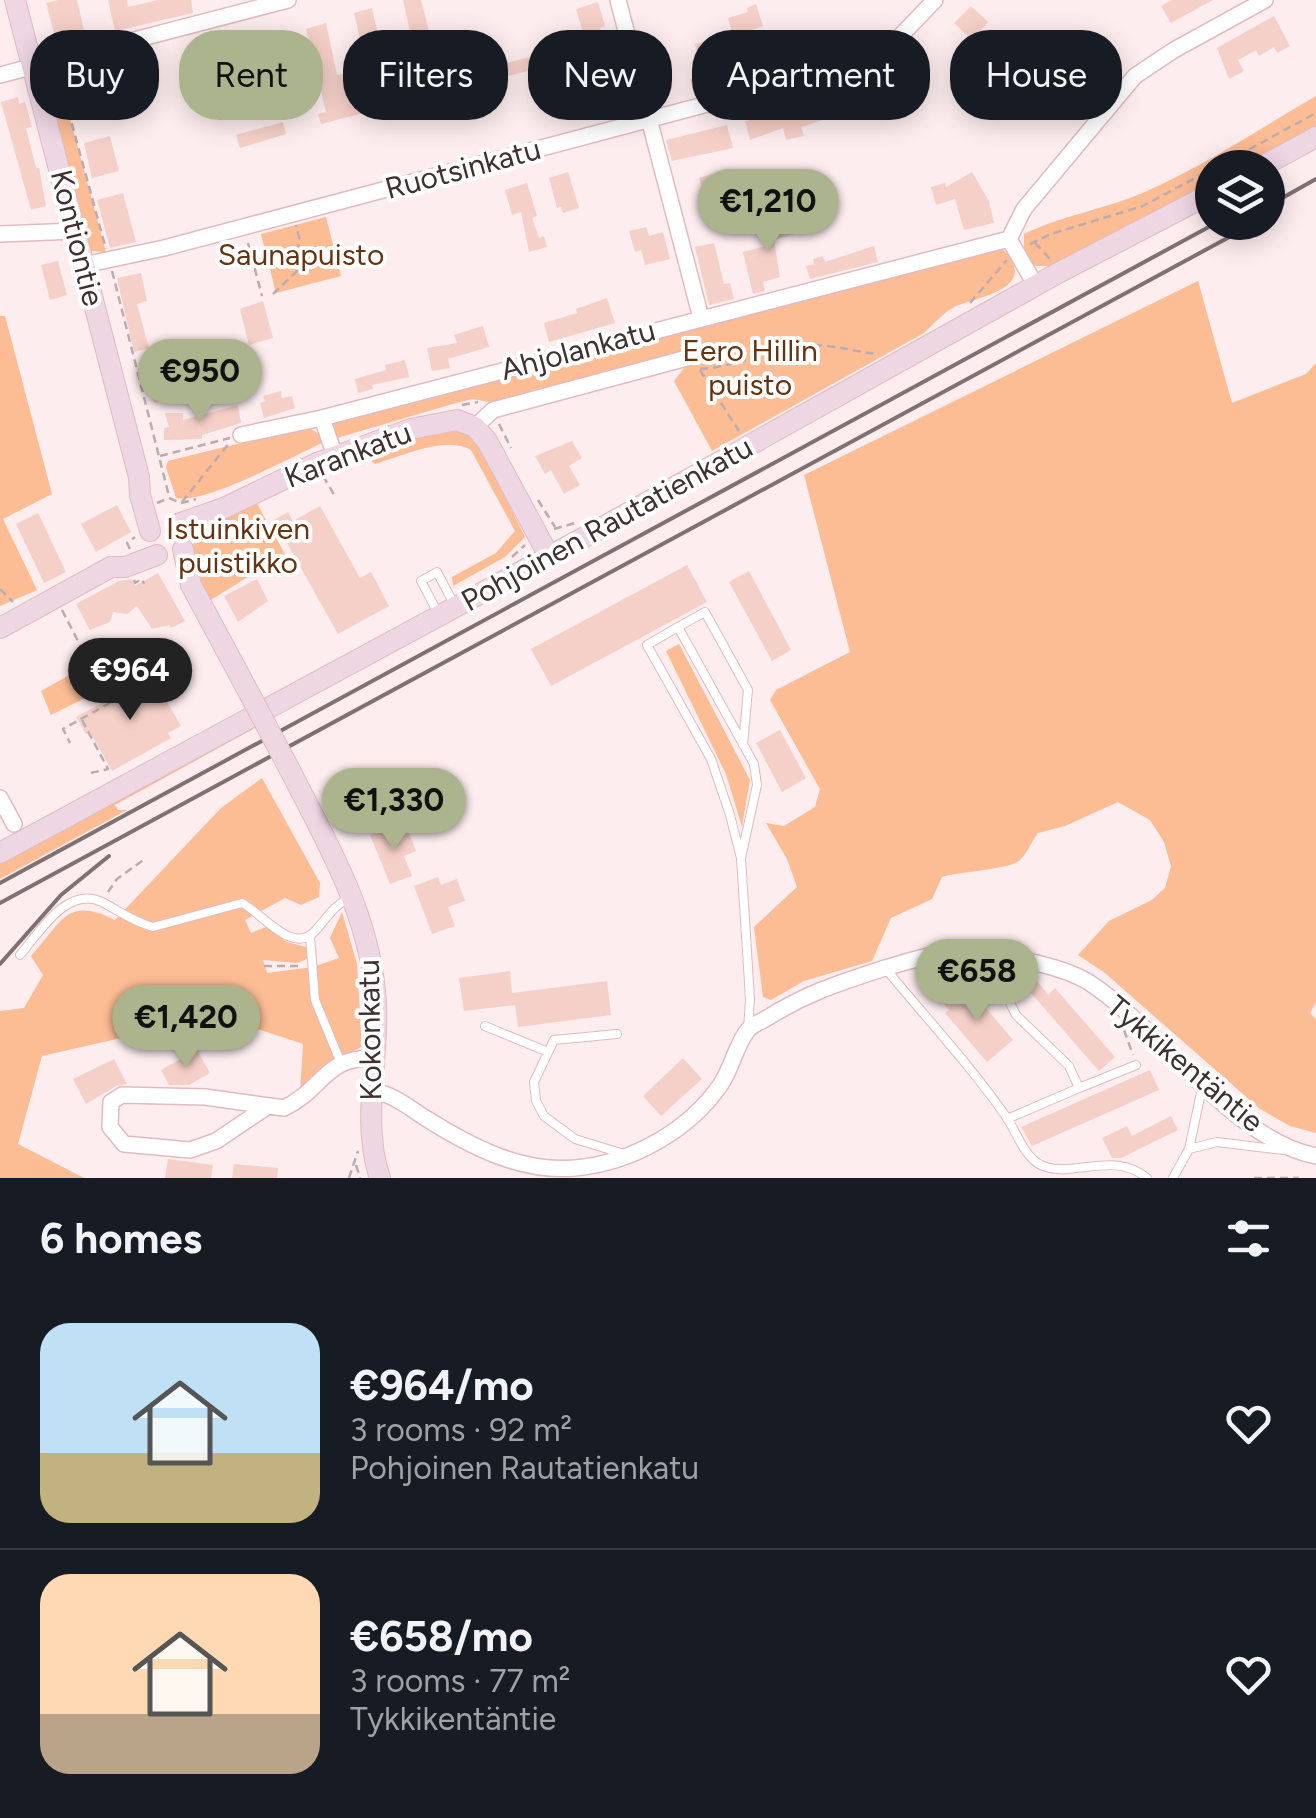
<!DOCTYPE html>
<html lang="en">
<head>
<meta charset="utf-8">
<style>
	:root { --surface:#171b24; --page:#20242c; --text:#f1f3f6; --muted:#9ea1a6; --line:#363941; --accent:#acb48d }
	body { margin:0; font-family:Figtree,sans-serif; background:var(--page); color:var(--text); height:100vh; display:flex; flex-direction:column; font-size:38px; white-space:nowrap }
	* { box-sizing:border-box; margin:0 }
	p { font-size:32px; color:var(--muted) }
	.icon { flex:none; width:55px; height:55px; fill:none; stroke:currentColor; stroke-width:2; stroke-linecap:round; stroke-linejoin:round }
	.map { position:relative; height:1178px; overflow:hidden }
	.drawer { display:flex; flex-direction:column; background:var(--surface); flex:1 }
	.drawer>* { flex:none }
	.guide { position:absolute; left:30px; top:30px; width:1258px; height:90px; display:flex; gap:20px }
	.fabs { position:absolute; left:1195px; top:150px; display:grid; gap:20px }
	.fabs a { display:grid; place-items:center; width:90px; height:90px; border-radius:50%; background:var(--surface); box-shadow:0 5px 25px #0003; font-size:50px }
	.price { position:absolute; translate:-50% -85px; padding:0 22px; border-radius:35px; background:var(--accent); color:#111; font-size:32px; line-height:65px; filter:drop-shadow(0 2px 5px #0008) }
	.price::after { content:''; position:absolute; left:50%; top:60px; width:30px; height:22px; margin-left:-15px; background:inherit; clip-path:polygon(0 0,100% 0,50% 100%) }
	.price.active { background:#222; color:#fff }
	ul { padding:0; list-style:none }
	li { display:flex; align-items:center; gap:30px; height:250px; padding:0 40px }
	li+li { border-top:2px solid var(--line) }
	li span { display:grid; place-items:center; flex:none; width:280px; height:200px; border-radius:30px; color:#555 }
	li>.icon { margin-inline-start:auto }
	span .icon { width:120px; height:120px; fill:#fffc; stroke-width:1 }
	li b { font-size:42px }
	h2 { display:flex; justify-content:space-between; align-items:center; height:120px; padding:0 40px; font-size:42px }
	.pill { padding:0 35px; border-radius:40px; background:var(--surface); box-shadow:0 5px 25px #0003; font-size:35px; line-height:90px }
	.pill.active { background:var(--accent); color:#111 }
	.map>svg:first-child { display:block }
</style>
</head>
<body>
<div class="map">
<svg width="1316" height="1178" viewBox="0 0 1316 1178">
	<rect width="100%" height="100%" fill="#fdedef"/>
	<!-- green -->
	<path fill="#fcbc94" d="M58,74L106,252L90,251L45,86L49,76Z
		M1316,96V127L1240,167L1212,168V183L1049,266H1035L1024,254V234C1063,215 1107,209 1147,191C1206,165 1261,128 1316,96Z
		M326,217L341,276L276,293L261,234Z
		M999,247C1006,252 1012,257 1014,266C1022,292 971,299 954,307C943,313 933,325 924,333L712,451L674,381L691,359L499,404L473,399L456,403L337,438L333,435V423L339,419Z
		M1198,281L1232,403L1306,374L1316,363V1002L1310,1013L1316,1019V1133L1290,1126L1260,1109L1105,973L1078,955L1109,921L1152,900L1165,888L1171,866L1164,842L1150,820L1118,802L1065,826L1038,833C1032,841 1027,853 1020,860C1009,870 960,871 942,877L932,899L891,918L872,961L804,981L771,1000L763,997L754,927L797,887L787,859L766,823L784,826L815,807L820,789L770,700L776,690L850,652L804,475Z
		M0,316H5L52,494L3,519L37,590L0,606Z
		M452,427L477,439L525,537L505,557L453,586L452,577L496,553L515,531L471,450C446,435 402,456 375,464L364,455L365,452Z
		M298,429H311L319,434L322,443C293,456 204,505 176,498L166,467L168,461Z
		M255,500L285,554L209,601L189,563L191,546L226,516Z
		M679,644L750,780L742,827L726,774L666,651Z
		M73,673L77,674L87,697L51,715L41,691Z
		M251,727L253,729L115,805L118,810H127L0,879V861Z
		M262,778L320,883L319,897L301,905L285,898L245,920L251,933L266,927L287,942L306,947L309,958L297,963L263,960L267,973L313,967L339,958L330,938L342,912L357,964L362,1047L344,1055L300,1093L303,1044L218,1016L42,1056L18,1144L84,1178H0V1011L24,1008L43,975L31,956C63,921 66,896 115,920L221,808Z"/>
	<!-- building -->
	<path fill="#f5d0c8" d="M58,0H77L85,35L80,36L82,42L58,48L46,3Z
		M108,0H127L128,7L158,0H191L193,13L115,31Z
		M403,0H421L429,31L411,36Z
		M1172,0H1213L1171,23L1161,6Z
		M598,2L605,26L600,28L613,72L593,78L588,60L597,57L590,31L583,33L576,9Z
		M756,4L763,26L743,33L749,58L816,40L822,60L734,83L728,64L713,68L718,86L694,93L690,79L703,75L695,44L708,41L712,58L737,52L728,18L748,12L747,8Z
		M971,6L988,22L972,40L954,23Z
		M372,8L380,44L362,48L354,13Z
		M1274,16L1290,46L1277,53L1274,47L1259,56L1256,50L1238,60L1244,71L1229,79L1217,48Z
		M326,23L337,75L347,73L355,103L377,98L379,109L321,124L318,114L326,112L306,29Z
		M534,56L537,69L483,82L480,70Z
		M81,74L89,107L71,111L62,79Z
		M453,78L456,90L404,104L401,92Z
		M18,97L19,104L25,102L32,127L26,128L36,168H39L46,206L31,210L1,102Z
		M826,98L832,117L801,127L804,136L786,140L783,128L750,140L745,121Z
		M283,122L286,134L240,148L236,135Z
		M727,125L733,148L672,161L666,140Z
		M110,136L119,171L92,178L84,143Z
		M568,172L579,208L563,213L561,207L557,208L549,178Z
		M972,172L989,201L994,223L964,230L955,199L936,205L931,187L945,183L946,187Z
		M715,173L717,181L724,179L728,196L719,198L726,221L713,224L699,178Z
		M527,183L537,216L532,218L539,238L544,236L547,247L529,252L521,212L512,215L505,190Z
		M123,193L136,242L110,248L97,200Z
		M793,215L798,233L774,240L780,277L763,282L765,291L753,294L743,252L766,246L761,228L780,223L779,219Z
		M646,227L649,236L663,232L670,259L645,265L641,250L635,252L629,231Z
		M714,243L724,284L730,283L734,299L709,305L695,247Z
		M874,246L878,262L810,279L806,266L814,264L813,259L823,256L825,262Z
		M58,261L67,295L50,300L41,265Z
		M141,273L147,301L137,304L149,348L134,352L117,278Z
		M607,298L615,323L549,342L544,323L577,313L576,309Z
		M263,301L273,338L249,345L240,309Z
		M483,326L489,347L448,359L450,368L432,371L427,348L457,343L454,335Z
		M165,358L175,396L154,403L144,365Z
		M405,360L409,377L372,385L373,389L358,393L355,379L386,370L385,365Z
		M281,391L282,398L292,396L295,408L264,418L260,403L265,401L263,396Z
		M238,405L241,423L202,435V439L164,440V428L169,427L165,413H183V420Z
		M572,441L582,458L569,466L580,485L564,494L551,470L545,474L535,456Z
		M117,505L131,532L96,552L81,524Z
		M320,506L360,578L371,572L389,606L338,634L274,520L288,512L293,521Z
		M38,513L66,572L44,583L16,524Z
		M687,565L707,602L551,686L531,649Z
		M749,571L791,650L772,661L729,582Z
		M158,573L185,621L171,628L169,625L152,629L137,606L127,614L113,612L110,622L90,630L76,604L119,581L132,579L135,586Z
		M257,579L268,601L238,622L224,596Z
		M152,676L181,726L168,733L171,738L112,771L90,732L86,734L76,717Z
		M780,730L806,778L782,792L756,743Z
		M391,827L394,835L408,830L416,851L404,856L412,876L390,884L370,835Z
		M438,877L441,885L457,879L465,901L448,907L455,926L432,934L414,886Z
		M510,971L512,993L607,981L611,1015L518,1027L515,1005L464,1011L459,978Z
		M1034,977L1048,995L1055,988L1115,1057L1099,1071L1031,993L1018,1002L1014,992Z
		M961,988L965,993L970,989L1013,1040L987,1062L945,1013L949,1010L943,1003Z
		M197,1050L210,1073L189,1085H169L161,1070Z
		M683,1058L702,1079L661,1116L643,1096Z
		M114,1059L127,1084L116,1086L86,1104L73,1079Z
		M1150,1070L1159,1090L1032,1146L1021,1127Z
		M1171,1116L1178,1130L1121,1158H1112L1102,1138L1127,1126L1132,1136Z
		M168,1159L213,1165L211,1178H165Z
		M234,1164L278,1168L277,1178H232Z"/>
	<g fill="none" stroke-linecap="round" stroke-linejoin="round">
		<defs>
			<path id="lane" d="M439,615L421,581L437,572L455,606
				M678,627L705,612L748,690L743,745
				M741,858L757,785L754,764L678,627L647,645L711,759L730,815L741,858L750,999L748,1030
				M310,936L315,1000L341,1063
				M20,955C39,933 67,885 102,902C119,911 134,922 153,927L242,903C262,913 293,956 315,931C327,918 333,906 349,898
				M1007,960L1006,995L1016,1015L1069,1066L1079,1088L1007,1119
				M886,969C926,1018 971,1066 1007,1118C1017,1133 1025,1159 1043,1166C1075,1178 1113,1150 1147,1178
				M485,1026L548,1052
				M617,1034L554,1040L534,1082L536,1101L544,1116L575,1139L624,1154
				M1079,1088L1136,1065
				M1189,1149L1217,1142L1283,1150
				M1173,1178L1189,1149L1202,1088"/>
			<path id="street" d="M618,0L701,318
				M0,75L288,0
				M0,234L75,231
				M84,265L164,248L851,66L886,51L935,0
				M1036,286L1009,239L1024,209L1135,76L1174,50L1265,0
				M322,418L335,456
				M475,427L493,410L687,358
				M241,435L322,418L1009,239
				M0,798L14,824
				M374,1091C395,1095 409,1108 427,1119C470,1146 521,1173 575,1168C631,1163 689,1131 721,1084C732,1068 736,1044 748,1030C752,1025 762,1021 767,1018C809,992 839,983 885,968C910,961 931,953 958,953C996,954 1058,963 1090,983C1161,1030 1231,1139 1316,1156
				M268,1106L216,1141L190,1150L124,1144L110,1127L111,1102L122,1095L205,1097L284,1108C324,1089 324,1056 376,1058"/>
			<path id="secondary" d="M15,0L139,477L140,495L150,531
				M1259,168L1316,137
				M178,524L224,508L317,463L411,429L457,420L475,427L487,441L549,556
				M183,549L191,585L249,693
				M0,628L111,567H125L157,555
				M292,774C330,849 371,917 376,1003C379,1060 361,1123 380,1178
				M0,853L583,538L1060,272L1212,193"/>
		</defs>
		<!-- lane casing -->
		<use href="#lane" stroke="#e1bbc0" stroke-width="10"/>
		<!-- street casing -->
		<use href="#street" stroke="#e1bbc0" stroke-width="18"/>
		<!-- secondary casing -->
		<use href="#secondary" stroke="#e1bbc0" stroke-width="22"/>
		<!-- path -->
		<path stroke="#bcacae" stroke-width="2.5" stroke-dasharray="8 5" stroke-linecap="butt" d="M58,73L106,249
			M1215,168L1316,113
			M248,243L262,296
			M1035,243L1050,259
			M1030,244L1051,234L1143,206L1212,169
			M112,271L169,496
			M273,294L297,271L299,237L296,225
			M970,303L1007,260
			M700,369C735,367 766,351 800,346C827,342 852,352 879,354
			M700,370L739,431
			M462,405L478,402
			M499,424L511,448
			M160,456L230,438
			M323,476L336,498
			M538,500L555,527
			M182,502L230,442
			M157,503L169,498L181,503L196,499
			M554,529L575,523
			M130,549L127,543L135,537
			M512,557L525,545
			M134,580L135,583L142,579L144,584
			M0,589L13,602
			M62,610L110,703L63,729L70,743
			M82,720L108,769L86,774
			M108,892L117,879L146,858
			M264,966H302
			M1124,1030L1133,1055
			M356,1165L360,1178
			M349,1178L358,1151
			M1254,1178H1299"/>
		<!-- lane -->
		<use href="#lane" stroke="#fff" stroke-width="8"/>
		<!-- street -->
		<use href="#street" stroke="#fff" stroke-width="15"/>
		<!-- secondary -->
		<use href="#secondary" stroke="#eed6e3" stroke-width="20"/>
		<!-- rail -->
		<path stroke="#7f7072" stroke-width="4" d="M1268,206L1316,179
			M0,883L1218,222
			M0,903L1257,222
			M0,964L61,895L109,856"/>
		<defs>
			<path id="secondary-bridge" d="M249,693L292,774"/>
		</defs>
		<!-- secondary-bridge casing -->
		<use href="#secondary-bridge" stroke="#e1bbc0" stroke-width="22" stroke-linecap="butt"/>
		<!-- secondary-bridge -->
		<use href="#secondary-bridge" stroke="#eed6e3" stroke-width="20"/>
	</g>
	<g text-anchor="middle" stroke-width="8" stroke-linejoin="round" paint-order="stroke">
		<!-- street labels -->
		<g font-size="30" fill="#3f3032" stroke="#fff">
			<text transform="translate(463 169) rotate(-15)" y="10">Ruotsinkatu</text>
			<text transform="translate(77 238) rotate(76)" y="10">Kontiontie</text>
			<text transform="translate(578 350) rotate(-15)" y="10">Ahjolankatu</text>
			<text transform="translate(348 455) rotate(-21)" y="10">Karankatu</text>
			<text transform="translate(607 524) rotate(-29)" y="10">Pohjoinen Rautatienkatu</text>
			<text transform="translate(370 1030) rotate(-91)" y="10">Kokonkatu</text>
			<text transform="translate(1185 1064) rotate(40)" y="10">Tykkikentäntie</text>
		</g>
		<!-- park labels -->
		<g font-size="30" fill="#653513" stroke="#fff">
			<text x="301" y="265">Saunapuisto</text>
			<text x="750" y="361">Eero Hillin<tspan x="750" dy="34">puisto</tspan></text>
			<text x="238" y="539">Istuinkiven<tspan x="238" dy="34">puistikko</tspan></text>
		</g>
	</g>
</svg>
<div class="fabs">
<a><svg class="icon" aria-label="layers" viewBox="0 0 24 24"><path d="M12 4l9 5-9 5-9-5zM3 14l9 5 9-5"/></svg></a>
</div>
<b class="price" style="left:768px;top:254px">€1,210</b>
<b class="price" style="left:200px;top:424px">€950</b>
<b class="price active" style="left:130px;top:723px">€964</b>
<b class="price" style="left:394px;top:853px">€1,330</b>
<b class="price" style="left:977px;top:1024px">€658</b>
<b class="price" style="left:186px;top:1070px">€1,420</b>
<div class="guide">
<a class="pill">Buy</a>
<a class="pill active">Rent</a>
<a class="pill">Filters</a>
<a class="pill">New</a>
<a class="pill">Apartment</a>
<a class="pill">House</a>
</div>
</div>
<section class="drawer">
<h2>6 homes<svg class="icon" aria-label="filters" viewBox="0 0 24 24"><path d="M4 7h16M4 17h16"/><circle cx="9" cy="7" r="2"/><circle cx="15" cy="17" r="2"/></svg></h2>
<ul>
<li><span style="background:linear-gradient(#bfe0f5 65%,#c2b280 0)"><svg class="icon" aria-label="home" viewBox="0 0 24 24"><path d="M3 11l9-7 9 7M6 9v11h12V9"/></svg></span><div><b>€964/mo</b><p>3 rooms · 92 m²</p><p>Pohjoinen Rautatienkatu</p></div><svg class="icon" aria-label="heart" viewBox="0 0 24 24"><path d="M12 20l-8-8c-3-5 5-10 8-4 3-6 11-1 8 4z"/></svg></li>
<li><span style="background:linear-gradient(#ffd9b3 70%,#b9a48a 0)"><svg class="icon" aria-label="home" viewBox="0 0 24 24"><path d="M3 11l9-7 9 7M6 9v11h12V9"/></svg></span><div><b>€658/mo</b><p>3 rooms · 77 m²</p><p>Tykkikentäntie</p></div><svg class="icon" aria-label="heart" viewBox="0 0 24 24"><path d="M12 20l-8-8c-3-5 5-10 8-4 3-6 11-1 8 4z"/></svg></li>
</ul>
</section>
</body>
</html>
